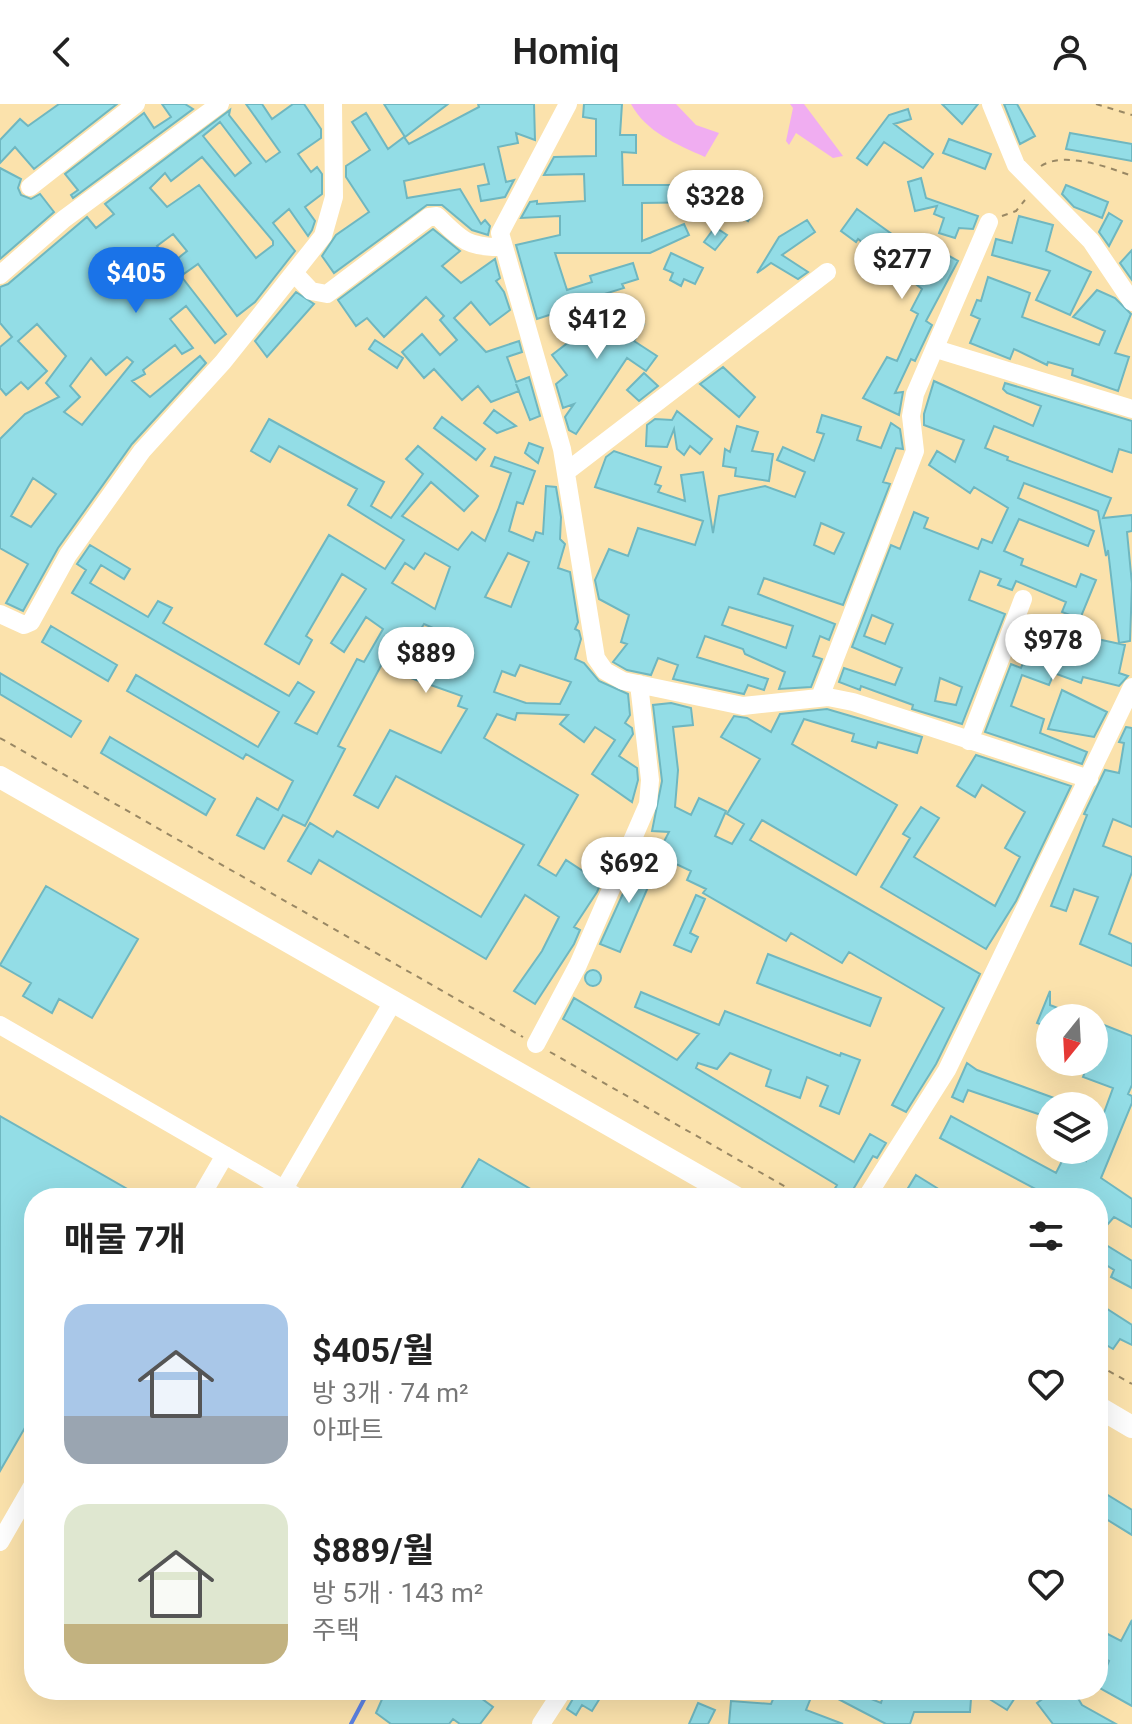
<!DOCTYPE html>
<html lang="ko">
<head>
<meta charset="utf-8">
<style>
	:root { --surface:#fff; --page:#f6f6f6; --text:#222; --muted:#767676; --accent:#1a73e8 }
	body { margin:0; font-family:Roboto,"Noto Sans KR",sans-serif; background:var(--page); color:var(--text); height:100vh; display:flex; flex-direction:column; font-size:30px; white-space:nowrap }
	* { box-sizing:border-box; margin:0 }
	p { font-size:26px; color:var(--muted) }
	.icon { flex:none; width:44px; height:44px; fill:none; stroke:currentColor; stroke-width:2; stroke-linecap:round; stroke-linejoin:round }
	.map { position:relative; flex:1; overflow:hidden }
	.details { position:absolute; left:24px; top:1084px; width:1084px; height:512px; display:flex; flex-direction:column; background:var(--surface); border-radius:32px; box-shadow:0 8px 32px #0002 }
	.details>* { flex:none }
	.needle { width:52px; rotate:198deg }
	.fabs { position:absolute; left:1036px; top:900px; display:grid; gap:16px }
	.fabs a { display:grid; place-items:center; width:72px; height:72px; border-radius:50%; background:var(--surface); box-shadow:0 8px 32px #0002; font-size:40px }
	.price { position:absolute; translate:-50% -68px; padding:0 18px; border-radius:28px; background:#fff; color:#222; font-size:26px; line-height:52px; filter:drop-shadow(0 2px 4px #0008) }
	.price::after { content:''; position:absolute; left:50%; top:48px; width:24px; height:18px; margin-left:-12px; background:inherit; clip-path:polygon(0 0,100% 0,50% 100%) }
	.price.active { background:var(--accent); color:#fff }
	ul { padding:0; list-style:none }
	li { display:flex; align-items:center; gap:24px; height:200px; padding:0 40px }
	li span { display:grid; place-items:center; flex:none; width:224px; height:160px; border-radius:24px; color:#555 }
	li>.icon { margin-inline-start:auto }
	span .icon { width:96px; height:96px; fill:#fffc; stroke-width:1 }
	li b { font-size:34px }
	h2 { display:flex; justify-content:space-between; align-items:center; height:96px; padding:0 40px; font-size:34px }
	header { display:flex; justify-content:space-between; align-items:center; height:104px; padding:0 40px; background:var(--surface); font-size:36px; font-weight:600 }
	.map>svg:first-child { display:block }
</style>
</head>
<body>
<header><svg class="icon" aria-label="back" viewBox="0 0 24 24"><path d="M15 5l-7 7 7 7"/></svg>Homiq<svg class="icon" aria-label="person" viewBox="0 0 24 24"><circle cx="12" cy="8" r="4"/><path d="M4 21q1-7 8-7t8 7"/></svg></header>
<div class="map">
<svg width="1132" height="1620" viewBox="0 0 1132 1620">
	<rect width="100%" height="100%" fill="#fbe2ac"/>
	<!-- green -->
	<path fill="#f0adf1" d="M631,0H676L696,21L719,29L705,53C676,40 646,28 631,0Z
		M790,0H804L843,52L833,54L796,29L789,41L786,37L793,4Z"/>
	<g fill="none" stroke-linecap="round" stroke-linejoin="round">
		<!-- stream -->
		<path stroke="#5c82e2" stroke-width="4" d="M635,1094L636,1093
			M351,1620L369,1586"/>
	</g>
	<!-- building -->
	<path fill="#93dde6" stroke="#6fb7c0" stroke-width="2" fill-rule="evenodd" d="M59,0H117L34,65L15,43L0,59V36L20,15L28,22Z
		M162,0H185L193,5L73,94L71,91L78,86L65,70L144,9L154,24L171,13Z
		M246,0H262L272,15L293,0H304L321,25V34L298,50L311,68L317,63L322,70V90L305,103L315,117L312,126L308,132L289,105L273,119L295,147L255,198L237,212L198,160L181,172L226,230L215,239L186,202L170,215L193,244L182,250L175,241L143,266L145,270L132,277L150,293L200,252L206,259L132,340L58,444L23,507L6,499L28,460L0,444V335L25,310L59,293L46,279L66,252L37,220L18,237L47,267L28,285L21,278L6,291L0,284V243L12,233L0,219V183L8,180L87,113L96,124L114,110L105,100L230,6L229,11L266,58L280,48ZM220,18L251,59L235,72L203,32ZM202,53L273,137V141L256,154L199,81L167,103L150,84L165,69L171,77ZM173,130L187,147L171,160L157,142ZM127,253L133,258L82,321L64,308L80,293L70,282L91,254L106,271ZM33,374L56,390L31,423L11,412Z
		M384,0H448L405,33Z
		M478,0H534L535,36L516,29L518,39L498,43L506,78L514,76L505,93L481,97L478,82L489,80L484,60L404,77L407,94L460,85L481,120L485,116L490,122L488,131L472,126L442,101H427L334,169L322,152L336,131L369,108L346,73V62L370,46L352,18L366,9L388,45L404,33L409,40L479,3Z
		M584,0H622L620,31H636V49L622,48L623,81H710L711,98L642,99V137L684,120L689,131L650,149H555L567,186L592,178L590,172L633,159L638,175L622,180L624,184L585,196L589,198L537,215L516,141L560,131V112L521,114L530,98L537,97V100L585,97L584,70L544,71L554,53L596,52V15L583,13Z
		M942,0H978L962,20Z
		M1004,0H1017L1035,32L1020,40Z
		M908,5L911,15L894,20L933,50L923,64L884,38L867,61L857,54L889,11Z
		M1070,29L1132,40V57L1066,45Z
		M949,35L991,50L985,65L943,49Z
		M0,64L21,75L18,84L21,91L31,95L40,90L54,108L0,155Z
		M921,74L926,94L978,112L973,125L959,124L955,134L939,129L944,114L934,110L937,102L915,107L908,78Z
		M1066,81L1108,98L1102,114L1074,103L1062,90Z
		M746,91L759,97L748,117L736,110Z
		M857,105L935,161L942,148L958,157L926,217L932,221L915,257L911,255L895,289L903,288L899,311L863,294L887,253L897,257L918,210L911,206L922,185L858,135L856,138L841,127Z
		M1109,109L1122,117L1109,142L1099,128Z
		M1019,112L1053,121L1046,147L1091,168L1070,211L1036,196L1050,167L992,151L996,135L1012,139Z
		M807,116L815,128L782,151L808,168L798,175L771,159L757,169L779,133Z
		M715,123L727,131L715,146L704,138Z
		M433,125L460,147L442,162L461,179L495,155L500,174L496,177L504,188L510,206L490,221L471,198L454,214L486,248L519,237L522,248L507,253L516,278L529,273L540,312L530,316L516,280L519,287L491,298L478,282L462,296L434,265L424,274L402,248L422,230L440,251L457,236L440,216L444,212L426,193L384,233L367,214L356,222L338,196Z
		M1132,146V176L1120,159Z
		M671,149L703,164L695,180L684,175L681,182L670,176L673,169L664,165Z
		M988,173L1030,189L1022,213L1099,241L1105,227L1073,213L1097,186L1115,194L1131,210L1115,249L1129,253L1118,287L1072,271L1073,265L1048,258L1047,261L1014,245L1010,255L970,239L980,215L971,211L977,196L981,197Z
		M296,188L314,200L267,253L255,237Z
		M597,204L614,216L619,206L644,220L634,237L657,252L646,267L627,254L576,330L569,326L565,313L574,300L563,304L556,280L567,271L552,251L570,237L566,232Z
		M375,236L403,254L397,264L369,245Z
		M723,263L755,293L739,313L700,280Z
		M644,269L658,282L639,297L627,286Z
		M934,277L1033,322L1041,302L1007,289L1003,285L1005,279L1132,317V349L1119,345L1112,368L994,322L985,344L1008,353L1007,356L1111,394L1103,414L1132,411V427L1127,428L1132,480L1130,537L1119,539L1108,446L1106,452L1098,407L1024,379L1018,394L1094,427L1088,442L1019,415L1004,447L1023,455L1021,461L1076,483L1081,470L1096,476L1080,515L1062,508L1066,498L1016,477L1012,486L998,481L1001,475L980,467L969,496L1005,510L962,620L912,605L913,601L861,582L860,586L839,578L844,564L895,581L902,564L852,543L891,441L900,445L914,408L928,414L924,424L978,445L982,435L992,439L1008,404L974,383L970,389L929,361L937,347L955,358L964,336L924,321V310ZM872,511L893,520L885,540L864,532ZM940,574L962,583L956,601L935,597Z
		M494,306L516,322L497,329L484,319Z
		M677,307L712,335L700,350L690,342L684,351L677,345L674,325L667,343L646,342L647,321L655,315L672,316Z
		M822,311L861,323L857,336L881,344L891,319L900,325L903,345L896,344L883,378L890,380L843,501L764,474L758,490L835,520L829,536L820,532L813,552L822,555L811,583L779,585L785,568L745,550L743,545L705,532L697,553L768,575L764,586L748,581L744,590L673,575L678,561L658,554L651,571L627,566L613,558L627,540L621,538L629,511L599,495L595,476L609,445L628,452L638,424L695,441L703,417L595,383L606,353L614,347L661,363L655,380L661,382L658,388L685,397L681,371L703,368L713,429L719,392L765,382L795,393L805,368L777,356L783,343L814,357L824,330L817,328ZM821,419L844,429L834,450L814,441ZM729,503L793,522L786,544L722,521Z
		M442,313L485,345L476,356L434,324Z
		M269,315L384,378L371,402L391,414L423,370L406,355L418,342L478,392L464,407L431,378L402,412L458,446L472,428L485,437L498,406L511,369L491,362L495,353L535,367L523,400L517,398L509,427L533,437L536,428L543,430L546,382L556,383L561,413L560,435L565,440L558,464L570,468L578,518L575,525L579,527L581,535L575,555L584,559L599,577L628,590L630,611L625,619L632,624L633,630L619,652L637,664L638,676L632,698L592,670L615,636L595,623L584,638L560,620L568,611L517,609L515,616L497,610L484,634L578,691L538,761L556,772L566,756L592,773L602,756L609,760L597,788L574,823L580,826L574,840L535,900L514,887L542,847L559,813L525,791L486,855L319,756L311,770L288,757L310,719L333,733L337,727L481,813L524,741L396,672L378,704L354,691L390,626L441,649L467,605L458,602L462,592L408,573L383,558L338,642L345,645L305,722L283,711L264,745L237,731L257,694L278,706L293,677L246,650L243,655L127,587L136,571L258,643L279,608L72,489L86,466L77,460L90,441L130,465L124,475L101,461L90,479L148,513L158,497L172,504L163,519L289,592L298,578L314,588L295,619L317,630L357,555L364,558L383,525L366,513L344,548L331,539L366,485L342,470L306,532L312,536L299,560L265,540L329,431L385,465L404,436L348,401L357,385L279,342L270,358L251,347ZM425,449L450,463L435,505L392,479L405,459L414,465ZM508,449L529,458L511,503L485,493ZM424,520L451,532L445,551L412,539ZM520,561L571,578L560,600L526,599L494,588L502,567L515,572Z
		M737,322L758,328L752,347L773,350L769,377L735,372L736,364L723,362L725,345L730,348Z
		M529,339L543,344L538,359L525,349Z
		M1029,514L1074,530L1125,541L1119,569L1128,572L1119,582L1083,573L1081,579L1054,569L1049,581L1022,571L1011,602L1044,615L1040,629L1087,648L1082,660L985,628L1011,560L1021,564L1032,536L1021,533Z
		M51,522L117,561L108,577L42,538Z
		M0,569L81,617L71,633L0,590Z
		M1062,586L1107,608L1094,633L1048,625Z
		M671,599L691,604L693,621L673,623L678,666L675,703L691,711L699,694L726,707L715,732L732,740L744,720L727,710L760,655L721,633L734,612L747,614L771,628L780,610L827,605L922,633L917,649L878,638L876,644L852,637L854,630L804,615L792,640L897,701L856,771L762,716L750,736L980,870L936,960L906,1008L892,1001L944,904L849,848L842,859L791,829L786,837L703,789L706,785L687,776L691,767L657,751L669,728L652,727L662,677L653,601Z
		M1126,623L1132,624V723L1113,715L1103,742L1132,753V768L1109,830L1132,840V862L1080,840L1098,793L1074,785L1066,807L1051,802L1087,711L1084,710L1105,666L1119,669L1124,639L1119,638Z
		M110,633L215,695L206,711L101,649Z
		M976,651L1071,682L1016,797L986,845L881,783L910,734L903,730L921,703L939,714L914,753L995,802L1020,753L1005,744L1025,708L982,681L975,693L957,682Z
		M640,752L658,760L620,848L600,840Z
		M46,782L138,835L92,914L59,895L52,909L23,892L31,879L0,861Z
		M696,791L705,795L690,829L698,833L691,848L674,841Z
		M768,850L881,894L870,922L757,879Z
		M585 874a8 8 0 1 1 16 0a8 8 0 1 1-16 0Z
		M1050,887V901L1083,914H1050V924L1037,919Z
		M641,888L719,921L725,907L840,952L841,949L860,956L839,1010L820,1002L828,982L807,973L800,994L766,982L771,966L730,949L717,965L698,959L696,964L854,1058L870,1030L886,1039L877,1054L873,1052L848,1094H829L837,1081L563,915L574,894L677,956L699,930L635,903Z
		M1094,917L1132,932V981L1128,990L1132,992V999L1101,1074L1132,1095V1123L1114,1113L1108,1120L1098,1113V1094H1057L1042,1086L1041,1088L940,1034L951,1012L1056,1069L1067,1047L1086,1057L1090,1046H1094V1036L1113,984L1083,973L1089,958H1094Z
		M967,959L977,966L1076,1002H1050V1014L968,986L963,998L952,993Z
		M0,1012L143,1094H34V1308L0,1367Z
		M479,1055L546,1094H456Z
		M916,1071L953,1094H902Z
		M1098,1136L1132,1157V1184L1111,1173L1114,1166L1098,1156Z
		M1098,1199L1132,1221V1241L1120,1235L1113,1245L1098,1236Z
		M1098,1385L1132,1406V1431L1098,1410Z
		M1132,1516V1602L1098,1583L1109,1557L1098,1551V1525L1121,1537Z
		M386,1586H470L493,1603L480,1620H460L453,1615L449,1620H391L376,1609Z
		M578,1586H605L592,1607L582,1601L576,1611L567,1605Z
		M777,1586H814L806,1606L843,1620H729L731,1597L771,1600Z
		M821,1586H849L881,1599L885,1586H918L914,1595H971L970,1608H914L910,1620H886Z
		M975,1586H1020L1007,1606Z
		M1055,1586H1073L1082,1601L1116,1620H1053L1037,1599Z
		M698,1599L715,1606L708,1620H689Z"/>
	<g fill="none" stroke-linecap="round" stroke-linejoin="round">
		<!-- path -->
		<path stroke="#998864" stroke-width="2" stroke-dasharray="6 6" stroke-linecap="butt" d="M1096,0L1132,11
			M1041,62C1064,47 1108,63 1132,72
			M1002,112L1016,107L1025,96
			M0,634L523,933
			M550,948L805,1094
			M1098,1261L1132,1280"/>
		<!-- minor -->
		<path stroke="#fff" stroke-width="18" d="M568,0L500,129L562,345L596,554L605,567L623,577L743,602L828,593L853,598L1089,675
			M991,0L1016,61L1091,137L1132,198
			M30,83L136,0
			M295,170L311,187L327,190L429,113L437,112C461,136 468,144 503,143
			M0,171L64,115L220,0
			M936,245L1132,305
			M566,368L827,168
			M0,510L24,521L31,518L68,451L142,347L223,258L323,132L334,93L333,0
			M828,593L822,588L915,347L911,312L915,290L989,118
			M969,637L1023,495
			M0,921L299,1094
			M536,940L578,861L648,700L650,676L639,580
			M284,1085L394,896
			M200,1094L225,1051
			M866,1094L947,966L1132,583
			M0,1438L34,1379
			M541,1620L563,1586"/>
		<!-- major -->
		<path stroke="#fff" stroke-width="22" d="M0,673L737,1094
			M1098,1303L1132,1323"/>
	</g>
</svg>
<div class="fabs">
<a><svg class="needle" viewBox="-14 -14 28 28"><path d="M0-13l5 13h-10z" fill="#e53935"/><path d="M0 13l5-13h-10z" fill="#767676"/></svg></a>
<a><svg class="icon" aria-label="layers" viewBox="0 0 24 24"><path d="M12 4l9 5-9 5-9-5zM3 14l9 5 9-5"/></svg></a>
</div>
<b class="price" style="left:715px;top:134px">$328</b>
<b class="price" style="left:902px;top:197px">$277</b>
<b class="price active" style="left:136px;top:211px">$405</b>
<b class="price" style="left:597px;top:257px">$412</b>
<b class="price" style="left:1053px;top:578px">$978</b>
<b class="price" style="left:426px;top:591px">$889</b>
<b class="price" style="left:629px;top:801px">$692</b>
<section class="details">
<h2>매물 7개<svg class="icon" aria-label="filters" viewBox="0 0 24 24"><path d="M4 7h16M4 17h16"/><circle cx="9" cy="7" r="2"/><circle cx="15" cy="17" r="2"/></svg></h2>
<ul>
<li><span style="background:linear-gradient(#a9c7e8 70%,#9aa5b1 0)"><svg class="icon" aria-label="home" viewBox="0 0 24 24"><path d="M3 11l9-7 9 7M6 9v11h12V9"/></svg></span><div><b>$405/월</b><p>방 3개 · 74 m²</p><p>아파트</p></div><svg class="icon" aria-label="heart" viewBox="0 0 24 24"><path d="M12 20l-8-8c-3-5 5-10 8-4 3-6 11-1 8 4z"/></svg></li>
<li><span style="background:linear-gradient(#dfe7d0 75%,#c2b280 0)"><svg class="icon" aria-label="home" viewBox="0 0 24 24"><path d="M3 11l9-7 9 7M6 9v11h12V9"/></svg></span><div><b>$889/월</b><p>방 5개 · 143 m²</p><p>주택</p></div><svg class="icon" aria-label="heart" viewBox="0 0 24 24"><path d="M12 20l-8-8c-3-5 5-10 8-4 3-6 11-1 8 4z"/></svg></li>
</ul>
</section>
</div>
</body>
</html>
